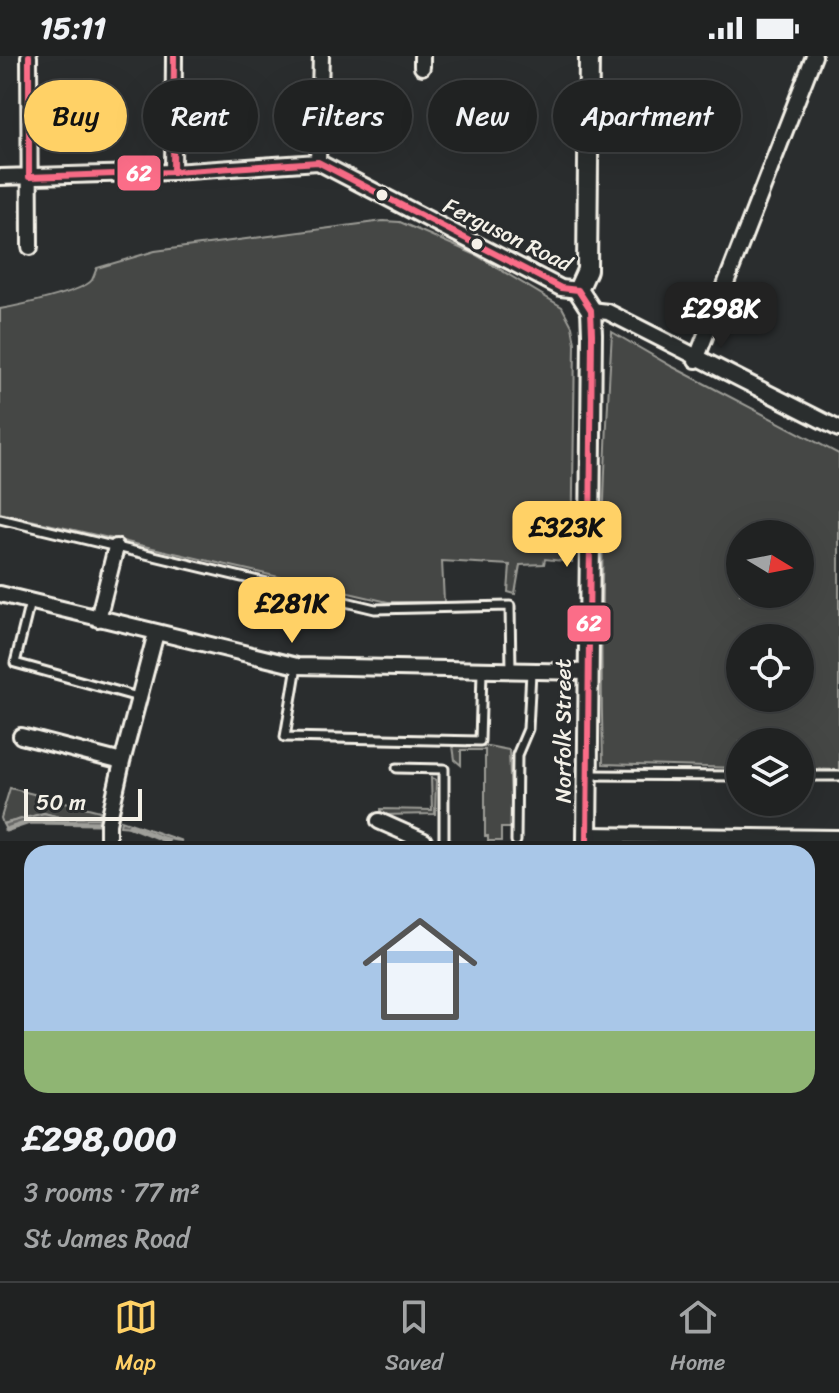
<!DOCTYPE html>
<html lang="en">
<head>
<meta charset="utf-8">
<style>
	:root { --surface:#202222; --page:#282a2a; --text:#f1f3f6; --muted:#a2a4a5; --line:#3d3f40; --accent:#ffd166 }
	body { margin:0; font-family:Sriracha,sans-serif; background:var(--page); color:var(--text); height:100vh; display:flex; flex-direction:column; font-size:30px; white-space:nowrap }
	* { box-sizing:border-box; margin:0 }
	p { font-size:26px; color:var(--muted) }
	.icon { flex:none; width:44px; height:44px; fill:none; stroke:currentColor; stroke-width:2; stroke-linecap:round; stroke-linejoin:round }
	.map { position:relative; height:785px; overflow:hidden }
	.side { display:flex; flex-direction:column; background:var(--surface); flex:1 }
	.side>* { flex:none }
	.banner { position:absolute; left:24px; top:24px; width:792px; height:72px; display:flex; gap:16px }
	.needle { width:52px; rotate:100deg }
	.fabs { position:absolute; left:726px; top:464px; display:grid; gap:16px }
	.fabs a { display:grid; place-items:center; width:88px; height:88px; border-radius:50%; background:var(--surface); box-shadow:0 8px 32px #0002,0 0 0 2px var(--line); font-size:40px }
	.scale { position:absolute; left:24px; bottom:20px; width:118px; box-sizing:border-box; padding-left:8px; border:4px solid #f4f1e8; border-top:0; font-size:22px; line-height:28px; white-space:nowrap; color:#f4f1e8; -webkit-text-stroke:6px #2a2d2e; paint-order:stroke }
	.price { position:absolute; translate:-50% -68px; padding:0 18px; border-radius:16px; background:var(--accent); color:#111; font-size:26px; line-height:52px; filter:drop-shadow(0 2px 4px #0008) }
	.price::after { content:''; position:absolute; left:50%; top:48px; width:24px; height:18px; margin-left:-12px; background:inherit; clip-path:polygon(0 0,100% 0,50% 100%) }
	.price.active { background:#222; color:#fff }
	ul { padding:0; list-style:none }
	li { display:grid; align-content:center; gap:16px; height:424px; padding:0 24px }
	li+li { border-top:2px solid var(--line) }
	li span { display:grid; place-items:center; height:248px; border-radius:24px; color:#555 }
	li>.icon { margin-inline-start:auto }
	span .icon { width:144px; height:144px; fill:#fffc; stroke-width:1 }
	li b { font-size:34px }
	.pill { padding:0 28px; border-radius:36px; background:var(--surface); box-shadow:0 8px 32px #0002,0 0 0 2px var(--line); font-size:28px; line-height:72px }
	.pill.active { background:var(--accent); color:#111 }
	.status { display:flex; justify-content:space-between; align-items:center; height:56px; padding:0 40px; background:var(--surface); direction:ltr }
	.status svg { height:22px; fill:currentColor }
	.menu { display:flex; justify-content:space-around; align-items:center; height:112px; border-top:2px solid var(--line); background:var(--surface); font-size:22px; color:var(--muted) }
	.menu a { display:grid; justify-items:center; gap:4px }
	.menu .active { color:var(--accent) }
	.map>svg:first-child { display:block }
</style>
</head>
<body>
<div class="status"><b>15:11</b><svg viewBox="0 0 49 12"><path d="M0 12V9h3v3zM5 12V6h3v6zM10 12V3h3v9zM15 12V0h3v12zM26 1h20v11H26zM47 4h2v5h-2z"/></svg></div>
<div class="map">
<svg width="839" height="785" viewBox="0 0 839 785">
	<rect width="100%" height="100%" fill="#2a2d2e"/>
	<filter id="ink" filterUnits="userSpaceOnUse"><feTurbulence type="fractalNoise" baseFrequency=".0125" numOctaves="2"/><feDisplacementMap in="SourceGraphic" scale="16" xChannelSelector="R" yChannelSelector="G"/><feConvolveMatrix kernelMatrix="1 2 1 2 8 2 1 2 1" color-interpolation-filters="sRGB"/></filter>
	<g filter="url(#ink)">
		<!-- green -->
		<path fill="#444645" stroke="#9c9c96" stroke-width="2" fill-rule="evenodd" d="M383,165L400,166L476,199L562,251L572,270L575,287L572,506L545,503L544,508L520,509L515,538L508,536L510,509L442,505L444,546H388L0,457V253C17,250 83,236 92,224C94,220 95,216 97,212L155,195Z
			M612,276L671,310L839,398V714L800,713V686H740V712L603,708C599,564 603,420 612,276ZM740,478H800V538H740ZM740,582H800V642H740Z
			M453,690H488L509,694L512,772H501V785H488V780H485V694H461V709L455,704Z
			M431,722L436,724L435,758L381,759V753L432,754Z
			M10,732L100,755L99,762H63L44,757L3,768L1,762Z"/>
		<!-- water -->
		<path fill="#676866" stroke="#9f9f9a" stroke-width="2" d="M44,757L63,762H99L98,767L30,766L6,774L3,768Z
			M121,764L182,785C160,785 142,770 120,770Z"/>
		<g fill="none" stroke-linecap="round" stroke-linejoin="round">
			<!-- stream -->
			<path stroke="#9f9f9a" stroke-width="5" d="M130,770L167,785
				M6,774L30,766L98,767"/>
			<defs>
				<path id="lane" d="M0,463L375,553L510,550L511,614
					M30,546L15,607L138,641
					M297,610L285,681L480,685L482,616
					M397,712L444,713V785
					M590,719L740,720
					M800,720H839
					M516,785L517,699L528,673L531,616"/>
				<path id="street" d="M29,0L30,191
					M422,0V11
					M318,106L321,0
					M173,116L174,0
					M0,121L173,116L318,106L561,232L578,234
					M591,254L608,256L839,373
					M696,304L814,0
					M0,538L297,610L587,616
					M98,563L116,491
					M21,680L122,706
					M379,765L424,785
					M587,779L839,782
					M108,785V768L122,706L156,577"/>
				<path id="secondary" d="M587,785L592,278L591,254L578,234L587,214L589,0"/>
			</defs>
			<!-- lane casing -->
			<use href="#lane" stroke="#f4f1e8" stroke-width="13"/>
			<!-- street casing -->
			<use href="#street" stroke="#f4f1e8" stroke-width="20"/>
			<!-- secondary casing -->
			<use href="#secondary" stroke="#f4f1e8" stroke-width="24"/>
			<!-- lane -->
			<use href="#lane" stroke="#2a2d2e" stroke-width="7"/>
			<!-- street -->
			<use href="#street" stroke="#2a2d2e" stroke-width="14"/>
			<!-- secondary -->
			<use href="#secondary" stroke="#2a2d2e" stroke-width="18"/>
			<defs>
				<path id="bus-1" d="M29,0V121L173,116L318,106L561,232L578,234
					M173,116L174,0
					M578,234L591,254L592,278L587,785"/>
			</defs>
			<!-- bus-1 casing -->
			<use href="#bus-1" stroke="#2a2d2e" stroke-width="12"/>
			<!-- bus-1 -->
			<use href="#bus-1" stroke="#fb6d88" stroke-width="6"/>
		</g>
	</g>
	<!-- markers -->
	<g fill="#f4f1e8" stroke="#2a2d2e" stroke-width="3">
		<circle cx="382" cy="139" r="7"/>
		<circle cx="477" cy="188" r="7"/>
	</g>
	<g text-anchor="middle" stroke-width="6" stroke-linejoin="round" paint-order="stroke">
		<!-- street labels -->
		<g font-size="22" fill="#f4f1e8" stroke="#2a2d2e">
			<text transform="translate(508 178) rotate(26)" y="8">Ferguson Road</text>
			<text transform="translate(563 675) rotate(-90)" y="8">Norfolk Street</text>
		</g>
	</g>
	<g stroke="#2a2d2e" stroke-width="3">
		<rect x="116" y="98" width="46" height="38" rx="8" fill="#fb6d88"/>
		<rect x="566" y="548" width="46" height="39" rx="8" fill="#fb6d88"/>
	</g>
	<g font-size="22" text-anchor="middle" font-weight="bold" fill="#fff">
		<text x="139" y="125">62</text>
		<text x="589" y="575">62</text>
	</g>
</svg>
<div class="fabs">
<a><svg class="needle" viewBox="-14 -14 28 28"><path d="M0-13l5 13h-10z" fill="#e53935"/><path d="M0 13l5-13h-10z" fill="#a2a4a5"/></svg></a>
<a><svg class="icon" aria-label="locate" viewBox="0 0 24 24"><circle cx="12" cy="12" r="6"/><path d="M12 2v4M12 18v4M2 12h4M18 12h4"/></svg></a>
<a><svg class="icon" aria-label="layers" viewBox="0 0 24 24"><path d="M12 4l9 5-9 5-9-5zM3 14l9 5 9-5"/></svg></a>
</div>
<div class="scale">50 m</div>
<b class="price active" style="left:721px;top:294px">£298K</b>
<b class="price" style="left:567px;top:513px">£323K</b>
<b class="price" style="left:292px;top:589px">£281K</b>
<div class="banner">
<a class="pill active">Buy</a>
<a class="pill">Rent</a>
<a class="pill">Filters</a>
<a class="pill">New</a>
<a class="pill">Apartment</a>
</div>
</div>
<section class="side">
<ul>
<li><span style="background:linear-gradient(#a9c7e8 75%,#8fb573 0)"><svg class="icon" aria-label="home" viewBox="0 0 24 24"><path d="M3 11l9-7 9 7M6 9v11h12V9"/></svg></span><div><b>£298,000</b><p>3 rooms · 77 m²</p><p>St James Road</p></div></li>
</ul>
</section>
<nav class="menu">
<a class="active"><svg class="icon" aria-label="map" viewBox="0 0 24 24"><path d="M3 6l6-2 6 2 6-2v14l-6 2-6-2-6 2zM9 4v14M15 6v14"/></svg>Map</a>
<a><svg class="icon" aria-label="saved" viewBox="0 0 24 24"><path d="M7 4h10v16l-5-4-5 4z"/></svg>Saved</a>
<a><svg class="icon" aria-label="home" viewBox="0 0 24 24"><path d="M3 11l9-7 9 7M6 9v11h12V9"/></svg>Home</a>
</nav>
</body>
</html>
